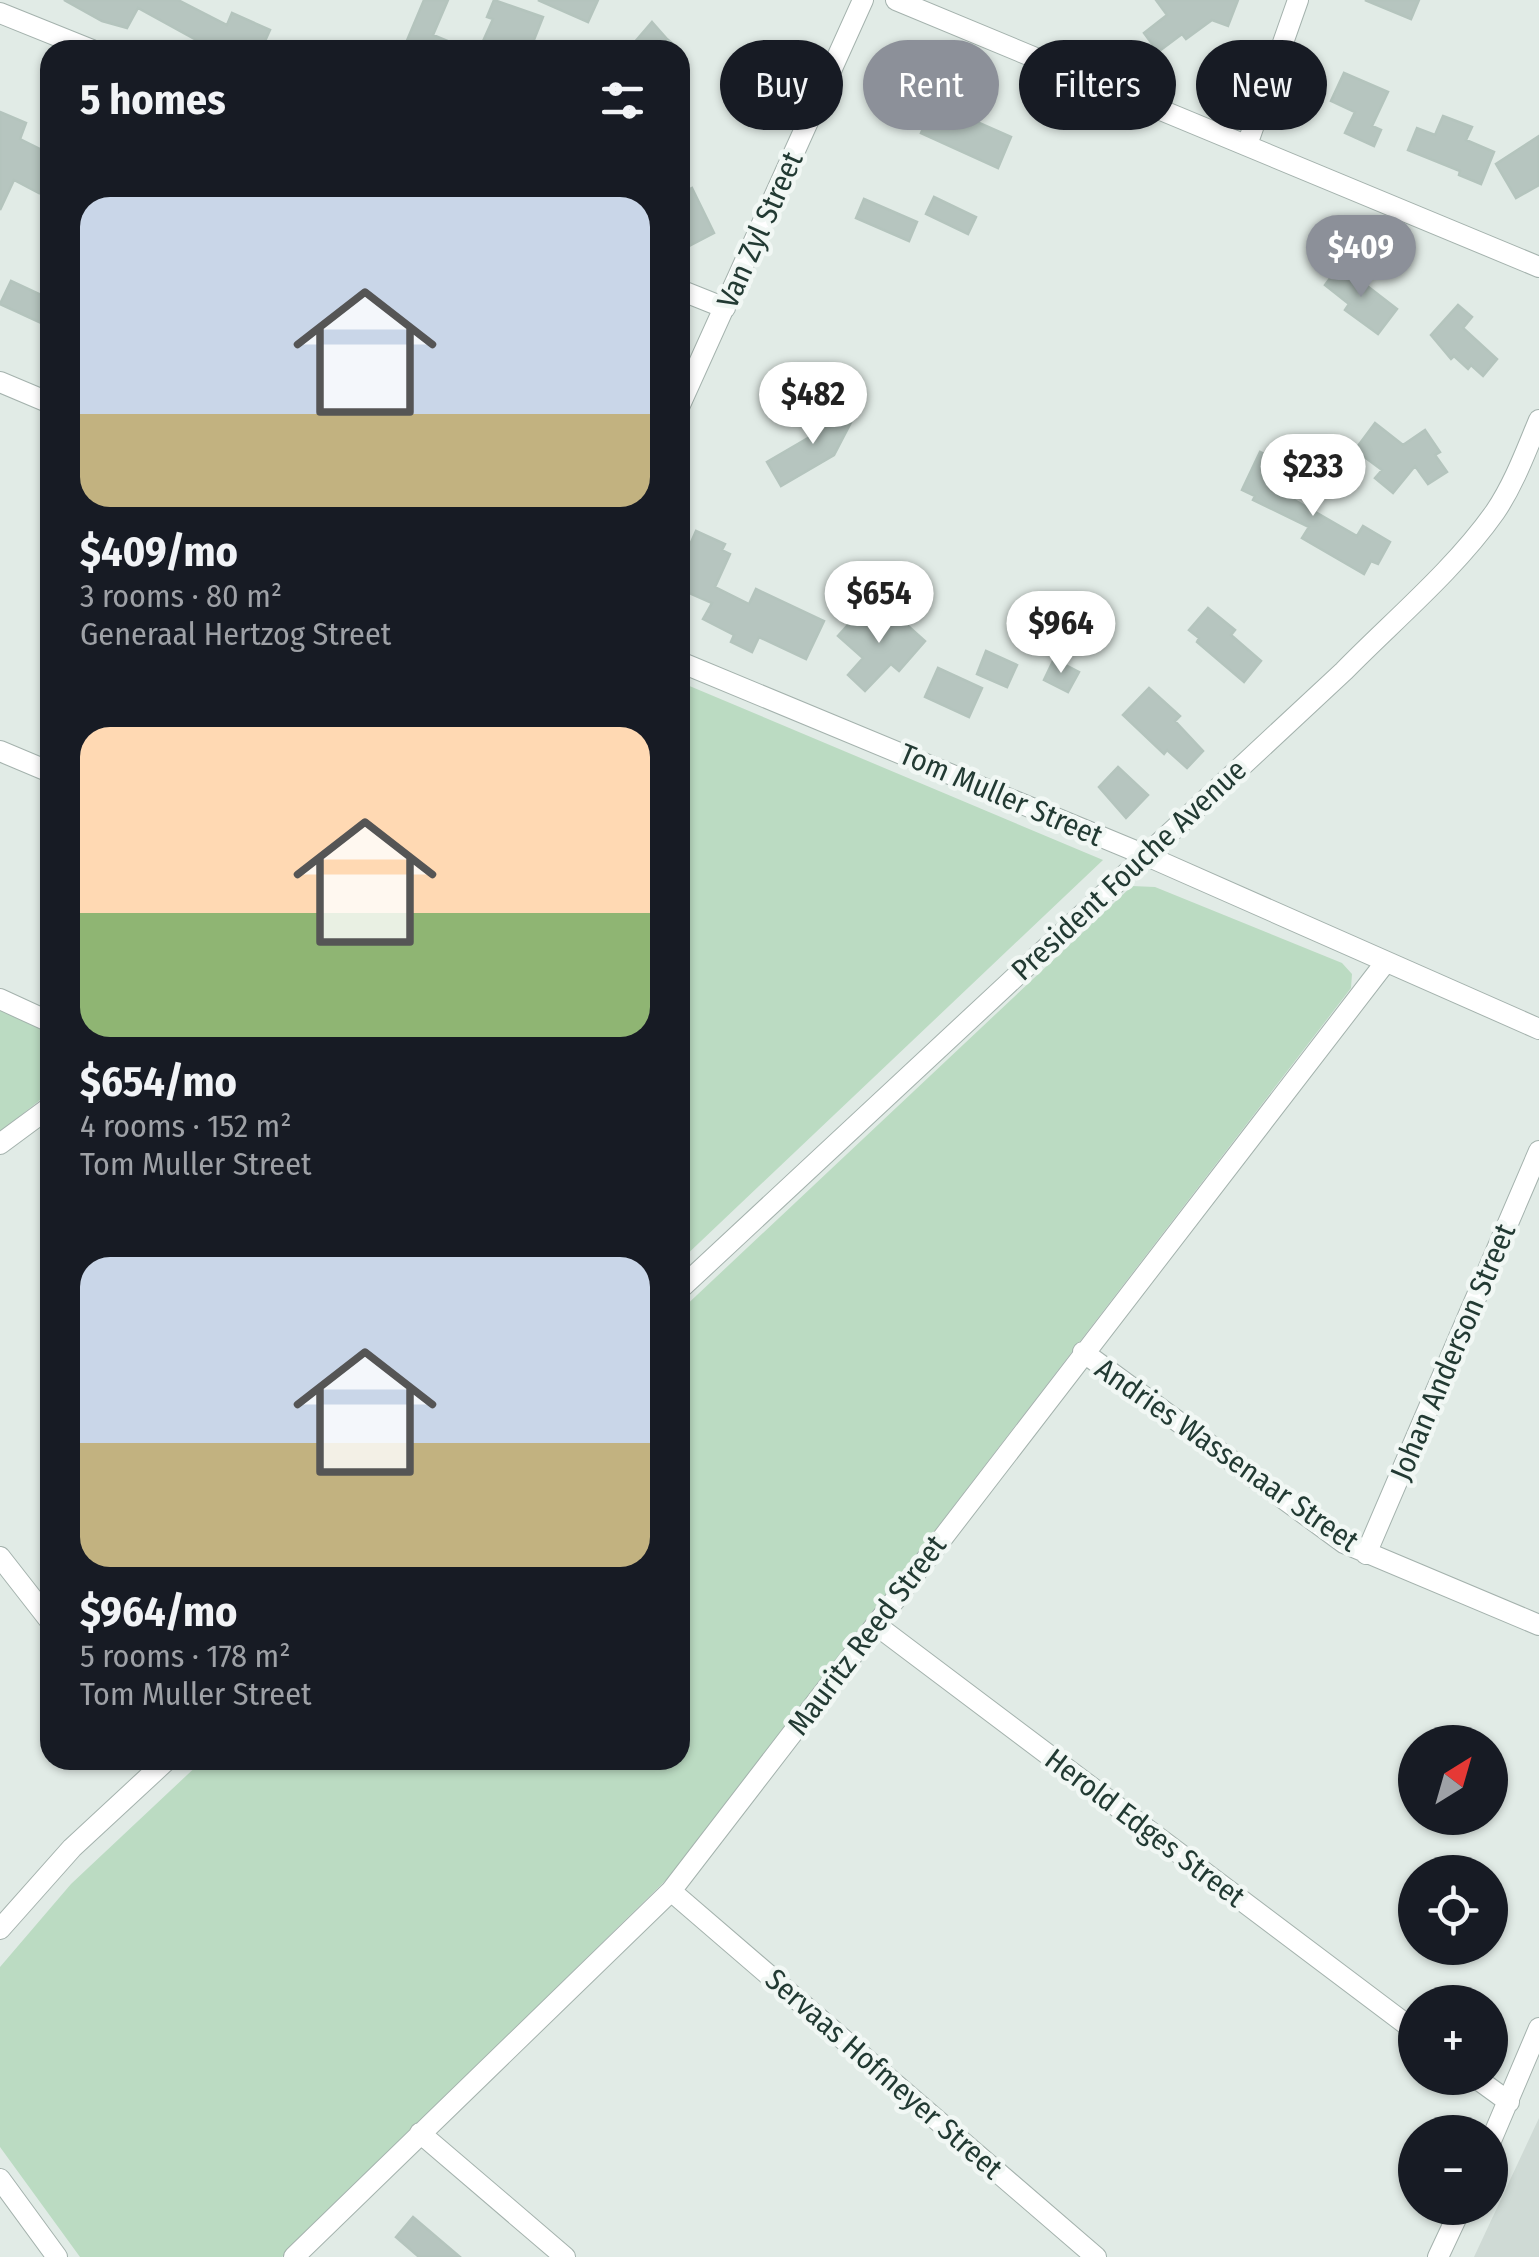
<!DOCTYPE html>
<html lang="en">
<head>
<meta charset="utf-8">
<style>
	:root { --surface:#171b24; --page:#20242c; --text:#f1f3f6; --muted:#9ea1a6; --accent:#8c9099 }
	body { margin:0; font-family:"Fira Sans Condensed",sans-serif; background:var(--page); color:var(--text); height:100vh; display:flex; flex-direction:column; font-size:38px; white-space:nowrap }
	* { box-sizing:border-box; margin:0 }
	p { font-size:32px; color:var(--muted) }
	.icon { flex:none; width:55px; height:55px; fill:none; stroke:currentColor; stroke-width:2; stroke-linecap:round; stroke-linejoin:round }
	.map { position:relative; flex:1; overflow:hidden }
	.details { position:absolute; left:40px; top:40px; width:650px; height:1730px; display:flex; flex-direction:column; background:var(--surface); border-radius:30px; box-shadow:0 2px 8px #0004 }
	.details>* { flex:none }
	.hud { position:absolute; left:720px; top:40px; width:668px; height:90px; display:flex; gap:20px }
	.needle { width:65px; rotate:37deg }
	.tools { position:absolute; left:1398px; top:1725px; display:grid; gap:20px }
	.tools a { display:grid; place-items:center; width:110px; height:110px; border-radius:50%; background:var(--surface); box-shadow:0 2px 8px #0004; font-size:50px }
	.price { position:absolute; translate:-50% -85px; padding:0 22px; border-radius:35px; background:#fff; color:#222; font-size:32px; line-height:65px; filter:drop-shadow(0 2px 5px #0008) }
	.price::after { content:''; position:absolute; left:50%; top:60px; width:30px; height:22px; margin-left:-15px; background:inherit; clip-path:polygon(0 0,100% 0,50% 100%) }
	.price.current { background:var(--accent); color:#fff }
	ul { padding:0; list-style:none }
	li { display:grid; align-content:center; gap:20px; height:530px; padding:0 40px }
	li span { display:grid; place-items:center; height:310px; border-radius:30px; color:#555 }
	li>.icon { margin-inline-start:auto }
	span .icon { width:180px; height:180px; fill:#fffc; stroke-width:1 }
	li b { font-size:42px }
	h2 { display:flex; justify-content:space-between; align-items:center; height:120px; padding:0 40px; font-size:42px }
	.tag { padding:0 35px; border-radius:45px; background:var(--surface); box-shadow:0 2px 8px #0004; font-size:35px; line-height:90px }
	.tag.current { background:var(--accent); color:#fff }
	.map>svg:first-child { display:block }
</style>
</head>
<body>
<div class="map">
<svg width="1539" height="2257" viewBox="0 0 1539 2257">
	<rect width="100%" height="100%" fill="#e1ebe6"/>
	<!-- built -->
	<path fill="#cfdad5" d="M1539,2118V2257H1474Z"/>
	<!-- green -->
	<path fill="#bbdbc2" d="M680,682L1103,860L680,1261Z
		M1132,886L1155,887L1342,963L1352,974L1351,988L669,1877L282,2257H80L0,2147V1967L71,1884L203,1760H680V1311Z
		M0,1009L38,1026L50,1035V1092L0,1132Z"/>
	<!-- building -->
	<path fill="#b6c5bf" stroke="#b4c4bd" stroke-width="2.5" d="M64,0H178L227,25L232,13L270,30L261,50H193L198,41L138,8L127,28L102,21Z
		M424,0H448L433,35L469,50H403Z
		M494,0L543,17L530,50H479L493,19L487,17Z
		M538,0H598L588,22Z
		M1156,0H1238L1228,26L1212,20L1186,39L1182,34L1158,52L1144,33L1167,15Z
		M1365,0H1419L1411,19Z
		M652,22L667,39L680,50H628Z
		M1344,73L1388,92L1372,126L1381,130L1374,146L1345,133L1355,112L1331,101Z
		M934,103L1011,137L998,168L921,133Z
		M0,112L26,123L20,139L50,154V172L39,193L14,180L0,210Z
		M1443,116L1472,127L1466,140L1494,152L1481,184L1459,175L1460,171L1408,150L1417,128L1435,135Z
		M1539,136V185L1516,198L1496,164Z
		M692,188L714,233L687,247L680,233V194Z
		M934,197L976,217L968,234L926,214Z
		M864,199L917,222L909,241L856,218Z
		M1340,265L1397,309L1378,334L1345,310L1349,304L1325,285Z
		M11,281L50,299V327L0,304Z
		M1458,305L1472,317L1463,328L1497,359L1483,376L1471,365L1468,369L1454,356L1451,359L1431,335Z
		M830,402L852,413L858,409L834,455L781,486L767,462L832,424L822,419Z
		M1375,423L1403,445L1425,430L1440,452L1435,455L1447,472L1428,484L1415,466L1393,493L1375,478L1382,470L1355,450Z
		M1260,452L1287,465L1277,487L1293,495L1291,498L1357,536L1363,526L1390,542L1378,564L1371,561L1364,574L1302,538L1309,527L1253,500L1255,496L1242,490Z
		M696,531L725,544L722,550L730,554L715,587L749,604L756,589L824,621L806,659L759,637L752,652L731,642L734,635L703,619L712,603L680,589V543L689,547Z
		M865,606L887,626L897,616L925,641L899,671L891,664L865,691L848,675L863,658L838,636Z
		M1208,608L1235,630L1231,635L1261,661L1244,682L1197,642L1199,638L1189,630Z
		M986,651L1017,665L1007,687L977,674Z
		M1054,659L1079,672L1068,692L1044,680Z
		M938,668L982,688L969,717L925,697Z
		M1149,688L1180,716L1175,721L1203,751L1187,768L1167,750L1164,754L1123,715Z
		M1118,767L1148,795L1126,818L1099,787Z
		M413,2217L460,2257H419L396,2237Z"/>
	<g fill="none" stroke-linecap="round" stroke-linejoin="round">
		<defs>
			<path id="street" d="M896,0L1539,267
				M0,13L92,50
				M1247,145L1298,0
				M680,290L725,308
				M0,382L50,403
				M680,405L863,0
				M680,662L1145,855L1539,1029
				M0,751L50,772
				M0,999L50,1022
				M0,1144L50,1107
				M680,1289L1344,671C1393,621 1455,569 1495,512C1514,484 1526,451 1539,420
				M1083,1352L1344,1543L1539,1625
				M1366,1554L1539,1151
				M0,1557L50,1621
				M876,1625L1415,2031
				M671,1891L1096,2257
				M0,1929L72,1848L167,1760
				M1476,2078L1509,2102
				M420,2133L565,2257
				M1490,2143L1539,2028
				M0,2179L57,2257
				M294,2257L671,1891L1385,963
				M1438,2257L1461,2208"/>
		</defs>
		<!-- street casing -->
		<use href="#street" stroke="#a4b2ad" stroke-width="22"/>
		<!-- street -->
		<use href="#street" stroke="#fff" stroke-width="20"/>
	</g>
	<g text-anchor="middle" stroke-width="9" stroke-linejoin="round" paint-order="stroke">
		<!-- street labels -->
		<g font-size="30" fill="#223a33" stroke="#f1f7f4">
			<text transform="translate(760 230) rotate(-66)" y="10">Van Zyl Street</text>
			<text transform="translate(1001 795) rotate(23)" y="10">Tom Muller Street</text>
			<text transform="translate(1129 870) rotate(-43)" y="10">President Fouche Avenue</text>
			<text transform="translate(1453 1352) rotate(-67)" y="10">Johan Anderson Street</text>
			<text transform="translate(1227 1455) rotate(35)" y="10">Andries Wassenaar Street</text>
			<text transform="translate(867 1635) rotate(-53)" y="10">Mauritz Reed Street</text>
			<text transform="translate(1145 1828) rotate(37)" y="10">Herold Edges Street</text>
			<text transform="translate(884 2074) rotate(41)" y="10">Servaas Hofmeyer Street</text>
		</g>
	</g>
</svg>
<div class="tools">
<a><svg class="needle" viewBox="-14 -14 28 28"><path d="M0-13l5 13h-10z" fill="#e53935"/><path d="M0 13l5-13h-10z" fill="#9ea1a6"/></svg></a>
<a><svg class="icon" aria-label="locate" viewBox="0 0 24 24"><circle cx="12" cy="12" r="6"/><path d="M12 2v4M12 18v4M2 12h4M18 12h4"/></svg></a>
<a>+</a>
<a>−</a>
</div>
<b class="price current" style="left:1361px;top:300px">$409</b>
<b class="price" style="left:813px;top:447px">$482</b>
<b class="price" style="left:1313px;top:519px">$233</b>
<b class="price" style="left:879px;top:646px">$654</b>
<b class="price" style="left:1061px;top:676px">$964</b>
<div class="hud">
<a class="tag">Buy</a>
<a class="tag current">Rent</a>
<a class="tag">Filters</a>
<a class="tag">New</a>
</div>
<section class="details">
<h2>5 homes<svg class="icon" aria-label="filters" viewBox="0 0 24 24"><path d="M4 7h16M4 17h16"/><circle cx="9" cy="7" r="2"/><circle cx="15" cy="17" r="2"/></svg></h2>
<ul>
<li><span style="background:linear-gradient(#c9d6e8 70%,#c2b280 0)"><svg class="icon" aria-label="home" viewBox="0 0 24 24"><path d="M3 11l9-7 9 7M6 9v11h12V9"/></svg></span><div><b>$409/mo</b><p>3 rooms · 80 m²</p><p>Generaal Hertzog Street</p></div></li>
<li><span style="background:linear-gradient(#ffd9b3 60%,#8fb573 0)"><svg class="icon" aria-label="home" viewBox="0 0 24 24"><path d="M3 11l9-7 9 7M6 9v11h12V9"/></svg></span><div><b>$654/mo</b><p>4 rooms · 152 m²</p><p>Tom Muller Street</p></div></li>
<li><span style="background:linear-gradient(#c9d6e8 60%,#c2b280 0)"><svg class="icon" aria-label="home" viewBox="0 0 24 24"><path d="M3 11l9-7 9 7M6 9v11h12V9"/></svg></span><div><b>$964/mo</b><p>5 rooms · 178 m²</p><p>Tom Muller Street</p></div></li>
</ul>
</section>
</div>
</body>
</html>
